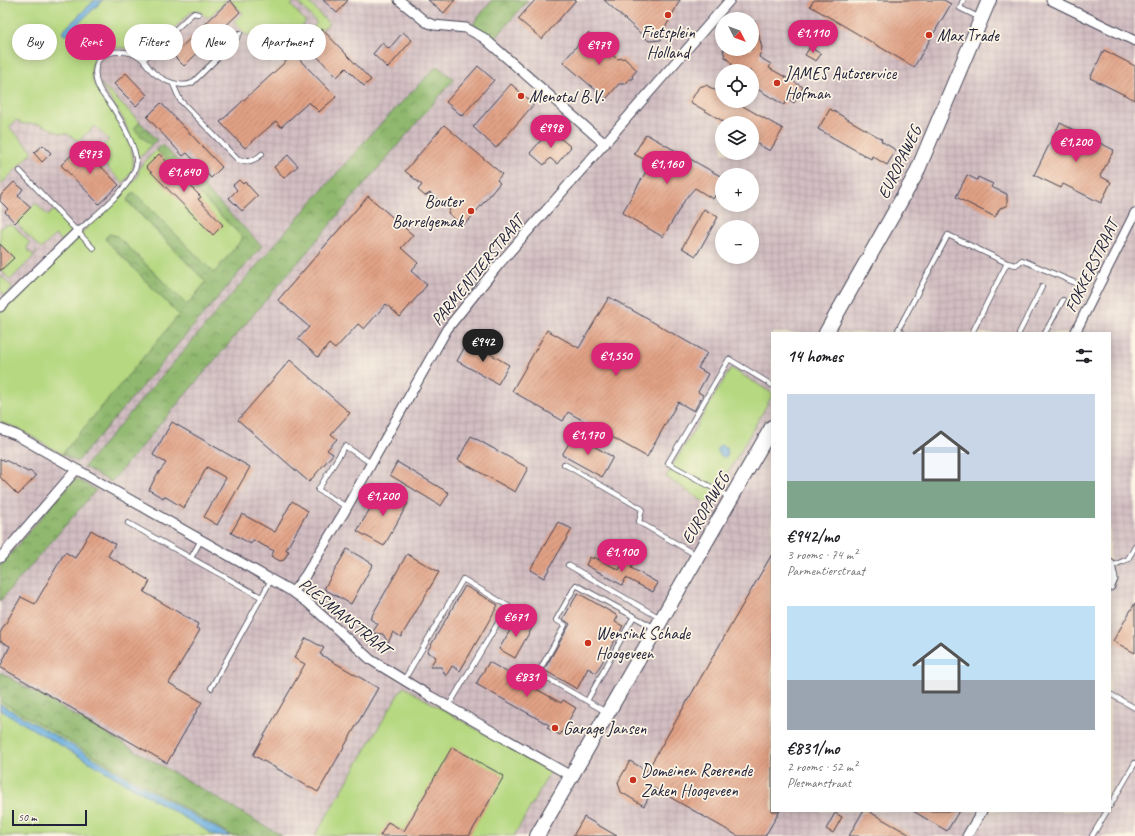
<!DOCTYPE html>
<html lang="en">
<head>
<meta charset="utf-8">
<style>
	:root { --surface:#fff; --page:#f2f2f2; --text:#202124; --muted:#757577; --accent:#db2777 }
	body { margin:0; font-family:Caveat,sans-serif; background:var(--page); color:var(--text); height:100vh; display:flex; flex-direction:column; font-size:15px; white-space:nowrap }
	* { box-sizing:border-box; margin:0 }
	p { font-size:13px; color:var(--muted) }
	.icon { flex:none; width:22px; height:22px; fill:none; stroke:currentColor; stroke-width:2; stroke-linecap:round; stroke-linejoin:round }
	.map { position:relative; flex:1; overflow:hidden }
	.details { position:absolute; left:771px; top:332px; width:340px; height:480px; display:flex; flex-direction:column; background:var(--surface); border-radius:0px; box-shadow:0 2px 10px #0003 }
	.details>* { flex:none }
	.banner { position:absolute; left:12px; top:24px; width:380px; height:36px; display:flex; gap:8px }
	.needle { width:26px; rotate:132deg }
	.buttons { position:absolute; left:715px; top:12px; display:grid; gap:8px }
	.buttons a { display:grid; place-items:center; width:44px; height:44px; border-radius:50%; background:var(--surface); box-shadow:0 2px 10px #0003; font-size:20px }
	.scale { position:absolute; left:12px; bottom:10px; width:75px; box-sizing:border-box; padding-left:4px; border:2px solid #22223b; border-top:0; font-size:11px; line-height:14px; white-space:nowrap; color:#22223b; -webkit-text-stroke:3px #fcf5e5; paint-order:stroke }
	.price { position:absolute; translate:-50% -34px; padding:0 9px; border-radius:14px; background:var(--accent); color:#fff; font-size:13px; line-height:26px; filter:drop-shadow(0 1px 2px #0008) }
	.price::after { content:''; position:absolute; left:50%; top:24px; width:12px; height:9px; margin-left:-6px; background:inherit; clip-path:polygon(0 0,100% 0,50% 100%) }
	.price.selected { background:#222; color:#fff }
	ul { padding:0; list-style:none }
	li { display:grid; align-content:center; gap:8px; height:212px; padding:0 16px }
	li span { display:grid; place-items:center; height:124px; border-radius:0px; color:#555 }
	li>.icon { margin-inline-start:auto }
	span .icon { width:72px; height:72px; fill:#fffc; stroke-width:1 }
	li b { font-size:17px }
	h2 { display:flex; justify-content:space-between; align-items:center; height:48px; padding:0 16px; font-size:17px }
	.chip { padding:0 14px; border-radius:18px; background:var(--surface); box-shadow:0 2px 10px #0003; font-size:14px; line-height:36px }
	.chip.selected { background:var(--accent); color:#fff }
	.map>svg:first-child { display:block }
</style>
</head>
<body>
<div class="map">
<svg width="1135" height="836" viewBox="0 0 1135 836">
	<defs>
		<pattern id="industrial-grid" width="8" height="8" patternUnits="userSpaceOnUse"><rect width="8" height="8" fill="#d2bec2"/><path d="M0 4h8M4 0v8" fill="none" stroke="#b4a3a8"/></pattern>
		<pattern id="forest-crowns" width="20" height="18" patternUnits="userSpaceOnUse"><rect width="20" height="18" fill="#90b86e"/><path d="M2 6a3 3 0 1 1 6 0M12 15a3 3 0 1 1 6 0" fill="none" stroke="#75955c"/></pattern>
		<pattern id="building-hatch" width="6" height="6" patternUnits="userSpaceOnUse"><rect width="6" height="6" fill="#e1a185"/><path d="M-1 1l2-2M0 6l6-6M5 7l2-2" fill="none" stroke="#b6836e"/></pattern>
	</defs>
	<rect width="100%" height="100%" fill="#fcf5e5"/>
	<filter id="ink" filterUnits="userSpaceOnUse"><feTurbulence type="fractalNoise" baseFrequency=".025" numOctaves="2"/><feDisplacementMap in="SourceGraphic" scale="8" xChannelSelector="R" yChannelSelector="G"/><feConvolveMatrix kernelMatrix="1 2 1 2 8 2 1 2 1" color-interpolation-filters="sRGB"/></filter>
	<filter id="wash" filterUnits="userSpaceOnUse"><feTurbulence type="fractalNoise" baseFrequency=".012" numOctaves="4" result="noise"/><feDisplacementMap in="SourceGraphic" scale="16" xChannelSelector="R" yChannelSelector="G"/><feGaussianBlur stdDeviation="0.9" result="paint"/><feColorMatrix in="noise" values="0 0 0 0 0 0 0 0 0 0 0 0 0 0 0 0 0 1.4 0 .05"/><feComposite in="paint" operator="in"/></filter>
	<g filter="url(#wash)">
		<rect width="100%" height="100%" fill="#f5e9cf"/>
		<!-- industrial -->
		<path fill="url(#industrial-grid)" fill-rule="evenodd" d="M0,0H1135V836H275L0,674ZM722,19H752V49H722ZM722,71H752V101H722ZM722,123H752V153H722ZM722,175H752V205H722ZM722,227H752V257H722ZM772,333H1110V811H772Z"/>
		<!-- grass -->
		<path fill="#b5d880" stroke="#6c7d5e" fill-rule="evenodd" d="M0,0H95L62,32L66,35L103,0H227L208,18L197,10L192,11L149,52C138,54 126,45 113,48C108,50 101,54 97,58C79,75 109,104 118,119C124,131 132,146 133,159C135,169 129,176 123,183L94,154L109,140L95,126L78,141L68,134L60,133L40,124H23L16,120L9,127L33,152L0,185Z
			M230,0H307L329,24L318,32L313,27L317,23L296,0L291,5L306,22L282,45L275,39L243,34V31L234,22L243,13Z
			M100,83L140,122L134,129L151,145L144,154L138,157L124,120Z
			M156,150L243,238L214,273L134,193L127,201L206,282L187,305L117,236L109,234L105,239L179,315L62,454L17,428L0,422V312L132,184L138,176L139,168Z
			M35,202L48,216L54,210L72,231L62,241L55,235L41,249L16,223L34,205Z
			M5,225H13L30,243L27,247L28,251L33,255L38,252L10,280L1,270L13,258L0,244V228Z
			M0,275L13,288L5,295L0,291Z
			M731,368L772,393V396L709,505L666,477ZM721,446L727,449L726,457L718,452Z
			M404,687L550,772L514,836H315L399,693Z
			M0,701L202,818L233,836H0Z"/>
		<!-- forest -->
		<path fill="url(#forest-crowns)" stroke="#596d54" d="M492,0H528L494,40L473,24Z
			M437,66L454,79L111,482L84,467L295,221L372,133Z
			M140,122L157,140L151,145L134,129Z
			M162,145L262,246L77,462L62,454L179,315L105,239L109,234L117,236L187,305L206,282L127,200L134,192L214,273L243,238L156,150Z
			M75,478L96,490L0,601V566Z
			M0,672L282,836H233L0,701Z"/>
		<!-- water -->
		<path fill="#6aaedf" stroke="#46688d" d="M95,0H103L66,35H64L62,32Z
			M720,445L727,448V457C722,458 718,454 717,449Z
			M0,704L230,836H216L0,710Z"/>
		<g id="blocks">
			<!-- building -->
			<path fill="url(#building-hatch)" d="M230,0L240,12L184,66L173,55Z
				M323,0H348L337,13Z
				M428,0H455L444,13Z
				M535,0H576L542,39L518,19Z
				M604,0H680L666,26L661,40L649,41Z
				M814,0H944L951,4L914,67L810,6Z
				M755,21L762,48L759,57L771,64L769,68L803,87L794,103L788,99L784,105L752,86V71H729L732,64L725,57L723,49H752V22Z
				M322,29L371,80L364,86L346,68L337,77L306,45Z
				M403,32L412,40L388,68L373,54L382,43L389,49Z
				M588,33L617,59L624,58L637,70L632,76L633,79H629L626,84H619L606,99L563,62Z
				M810,47L821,54L816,61L805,55Z
				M1104,50L1135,66V100L1090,78Z
				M294,54L336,97L319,112L309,102L281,127L276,121L245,148L220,122Z
				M478,66L494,80L462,116L446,102Z
				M126,73L147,95L136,106L114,84Z
				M511,84L534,104L496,148L473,127Z
				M706,85L722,94V101H734L783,129L770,151L752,141V123H726L690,102L699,87Z
				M161,103L222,167L211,178L187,153L183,156L147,117Z
				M830,109L882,139L881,141L896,150L887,165L872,156L871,159L818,129Z
				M1060,123L1114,150L1100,176L1111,182L1101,203L1063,184L1061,188L1034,175Z
				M444,125L502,174L497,180L500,183L469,220L462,225L448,213L450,210L430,193L425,196L418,190L422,185L405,171Z
				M550,130L571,147L557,164L550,158L544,165L530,153Z
				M646,134L722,177V184L713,199L695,188L686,198L663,237L622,213L651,163L634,154Z
				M43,145L51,153L42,162L34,153Z
				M81,146L119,185L99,204L61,165Z
				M159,154L201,197L198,199L223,225L213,235L146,167Z
				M288,155L298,166L284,178L274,167Z
				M967,175L977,180L978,177L993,184L991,187L1007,194V206L1000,208L995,217L956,197Z
				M239,180L243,184L245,182L258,196L242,211L229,198L237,190L233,185Z
				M14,182L23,189L18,196L31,207L15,223L5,212L8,209L0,201L1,195Z
				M368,196L413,235L401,248L418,263L411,271L427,285L400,317L386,304L364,329L358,324L335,349L329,344L318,357L298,339L309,327L278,300Z
				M704,209L718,217L696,256L682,248Z
				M0,244L14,258L0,271Z
				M609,297L707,353L698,368L708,374L698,392L703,395L694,411L678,402L647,457L568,412L563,421L512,391L547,330L579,348Z
				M468,341L509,365L498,384L457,361Z
				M290,360L350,413L331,434L337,439L327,450L333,454L309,482L238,420Z
				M172,422L250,467L217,525L204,517L226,478L207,467L184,508L164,496L163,498L149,490L156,476L166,463L153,455Z
				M574,435L613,457L602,477L562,455Z
				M471,436L528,468L515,492L458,460Z
				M0,459L7,461L28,472L30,471L36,476L18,495L0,477Z
				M397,462L449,493L441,506L390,475Z
				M382,488L408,503L384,546L357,531Z
				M292,501L308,511L286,550L289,551L284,560L280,561L271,556L274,551L253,540L251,544L231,533L242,514L275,532Z
				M558,522L572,529L544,578L530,570Z
				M91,530L115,544L108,556L150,581L144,592L198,624L196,628L200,630L169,683L202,702L167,763L0,667L10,646L0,641V633L21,597L35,604L65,552L75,558Z
				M347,549L373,564L351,604L324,589Z
				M407,554L439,572L401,637L393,632L388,643L383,634L372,633L378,624L370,619Z
				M772,554V811H780L765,836H738L654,788L644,806L621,792L618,782L630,761L647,771Z
				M590,557L593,559L594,557L619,570L626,558L634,562L631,568L658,583L653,592L626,578L622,585L586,565Z
				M465,586L498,605L460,671L452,666L446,676L441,667H430L436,657L427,652Z
				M578,593L618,616L615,622L623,626L596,673L588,668L577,689L544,670L570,624L563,619Z
				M1135,603V653L1113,641Z
				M518,617L533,626L515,658L499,649Z
				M306,638L324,648L320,654L378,688L318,792L253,755L305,664L294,658Z
				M489,662L561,703L563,700L576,708L560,735L547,728L549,725L476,684Z
				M452,747L504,776L469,836H380L388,822L404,831Z
				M863,811H868L912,836H849Z
				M913,811H959L947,831Z
				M835,813L842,817L833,833L826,829Z
				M584,817L617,836H573Z"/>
		</g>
	</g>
	<g filter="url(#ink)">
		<use href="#blocks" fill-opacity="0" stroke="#424051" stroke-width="1"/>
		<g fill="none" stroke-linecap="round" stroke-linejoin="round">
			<defs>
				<path id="lane" d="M963,0L960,8L980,18
					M143,60L193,13L198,14
					M173,84L180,100L238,160C248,163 254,161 262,154
					M20,171L93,248
					M78,231C94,216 131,188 136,166C139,152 121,120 113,108C109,101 102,95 99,88C94,78 93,61 104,55C114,50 130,51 140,57C145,60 148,68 154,73C164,81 180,88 192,83L235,41L240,33
					M1007,263L1016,265L1022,260L1078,284
					M903,333L898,330L948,235L1007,263L972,333
					M1019,333L1042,287
					M1045,333L1063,300
					M564,464L642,509L639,522L696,555
					M729,497L668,463L729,359L772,385
					M347,507L318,490L345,446L371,463
					M128,523L261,597
					M191,558L201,540
					M568,565L660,618
					M1112,566L1128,559L1135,547
					M404,680L463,579L508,606L448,707
					M211,688L271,580
					M1110,694L1135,708
					M587,701L538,673L565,625L556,620L576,585L655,628
					M606,712L587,701L634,616
					M1110,806L1135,763
					M1092,836L1107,811"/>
				<path id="street" d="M399,0L426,22L434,25L466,28L484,38L605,144
					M1051,0L1135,41
					M0,307L78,231
					M1075,333L1135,213
					M0,429L16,435L293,592L307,602L371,660L430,696L571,776
					M0,558L76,470
					M1110,564L1113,579L1110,586
					M293,592L305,576L343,514L447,329L500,263L730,0
					M967,836L982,811"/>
				<path id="primary" d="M826,333L916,174L989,0
					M537,836L772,427"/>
			</defs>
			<!-- lane casing -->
			<use href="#lane" stroke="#424051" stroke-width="6"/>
			<!-- street casing -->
			<use href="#street" stroke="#424051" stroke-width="11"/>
			<!-- primary casing -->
			<use href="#primary" stroke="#424051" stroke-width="16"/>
			<!-- lane -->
			<use href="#lane" stroke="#fff" stroke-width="4.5"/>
			<!-- street -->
			<use href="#street" stroke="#fff" stroke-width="9"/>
			<!-- primary -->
			<use href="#primary" stroke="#fff" stroke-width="14"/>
		</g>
	</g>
	<!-- markers -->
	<g fill="#c8321e" stroke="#fcf5e5" stroke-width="1.5">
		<circle cx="668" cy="15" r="4"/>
		<circle cx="929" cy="35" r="4"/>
		<circle cx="777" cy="83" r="4"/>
		<circle cx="521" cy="96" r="4"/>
		<circle cx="471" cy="211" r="4"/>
		<circle cx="588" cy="643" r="4"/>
		<circle cx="555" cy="728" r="4"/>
		<circle cx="633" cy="780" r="4"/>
	</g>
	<g text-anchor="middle" stroke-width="3.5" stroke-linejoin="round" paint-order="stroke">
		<!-- poi labels -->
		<g font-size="17" fill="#22223b" stroke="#fcf5e5" text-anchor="start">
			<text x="668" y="38" text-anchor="middle">Fietsplein<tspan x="668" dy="20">Holland</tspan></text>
			<text x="937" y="41">Max Trade</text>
			<text x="785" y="79">JAMES Autoservice<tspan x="785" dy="20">Hofman</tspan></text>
			<text x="529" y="102">Menotal B.V.</text>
			<text x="463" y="207" text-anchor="end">Bouter<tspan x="463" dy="20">Borrelgemak</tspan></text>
			<text x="596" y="639">Wensink Schade<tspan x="596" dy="20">Hoogeveen</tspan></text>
			<text x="563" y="734">Garage Jansen</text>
			<text x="641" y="776">Domeinen Roerende<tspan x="641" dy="20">Zaken Hoogeveen</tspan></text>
		</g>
		<!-- street labels -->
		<g font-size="17" fill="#22223b" stroke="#fcf5e5">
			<text transform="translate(899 162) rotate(-64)" y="6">EUROPAWEG</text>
			<text transform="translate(1091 266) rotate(-64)" y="6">FOKKERSTRAAT</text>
			<text transform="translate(477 270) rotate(-51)" y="6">PARMENTIERSTRAAT</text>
			<text transform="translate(705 508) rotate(-60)" y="6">EUROPAWEG</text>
			<text transform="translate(345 616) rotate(39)" y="6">PLESMANSTRAAT</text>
		</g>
	</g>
</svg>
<div class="buttons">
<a><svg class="needle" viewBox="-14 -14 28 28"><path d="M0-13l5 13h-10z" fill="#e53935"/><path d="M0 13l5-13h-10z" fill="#757577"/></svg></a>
<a><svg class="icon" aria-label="locate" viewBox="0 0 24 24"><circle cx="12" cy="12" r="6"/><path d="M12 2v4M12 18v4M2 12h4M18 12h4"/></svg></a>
<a><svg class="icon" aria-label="layers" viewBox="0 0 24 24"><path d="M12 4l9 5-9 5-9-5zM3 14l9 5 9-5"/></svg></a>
<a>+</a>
<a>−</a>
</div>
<div class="scale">50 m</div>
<b class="price" style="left:813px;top:54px">€1,110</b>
<b class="price" style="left:599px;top:66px">€979</b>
<b class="price" style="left:551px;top:149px">€998</b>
<b class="price" style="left:1076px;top:163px">€1,200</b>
<b class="price" style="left:90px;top:175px">€973</b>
<b class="price" style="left:667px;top:185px">€1,160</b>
<b class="price" style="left:184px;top:193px">€1,640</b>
<b class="price selected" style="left:483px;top:363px">€942</b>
<b class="price" style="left:616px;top:377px">€1,550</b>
<b class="price" style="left:588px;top:456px">€1,170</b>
<b class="price" style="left:383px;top:517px">€1,200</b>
<b class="price" style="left:622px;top:573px">€1,100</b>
<b class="price" style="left:516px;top:638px">€671</b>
<b class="price" style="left:527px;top:698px">€831</b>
<div class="banner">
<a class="chip">Buy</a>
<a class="chip selected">Rent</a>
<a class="chip">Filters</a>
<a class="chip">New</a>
<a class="chip">Apartment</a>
</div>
<section class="details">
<h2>14 homes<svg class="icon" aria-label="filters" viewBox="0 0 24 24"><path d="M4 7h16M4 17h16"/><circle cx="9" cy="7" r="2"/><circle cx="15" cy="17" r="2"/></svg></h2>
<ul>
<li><span style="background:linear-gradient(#c9d6e8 70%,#7fa58c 0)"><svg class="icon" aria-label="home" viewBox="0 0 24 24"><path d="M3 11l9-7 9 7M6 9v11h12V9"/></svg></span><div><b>€942/mo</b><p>3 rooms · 74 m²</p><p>Parmentierstraat</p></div></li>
<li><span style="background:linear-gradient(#bfe0f5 60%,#9aa5b1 0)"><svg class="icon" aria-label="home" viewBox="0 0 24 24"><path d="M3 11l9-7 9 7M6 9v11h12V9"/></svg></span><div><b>€831/mo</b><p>2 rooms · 52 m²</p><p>Plesmanstraat</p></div></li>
</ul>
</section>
</div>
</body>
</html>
